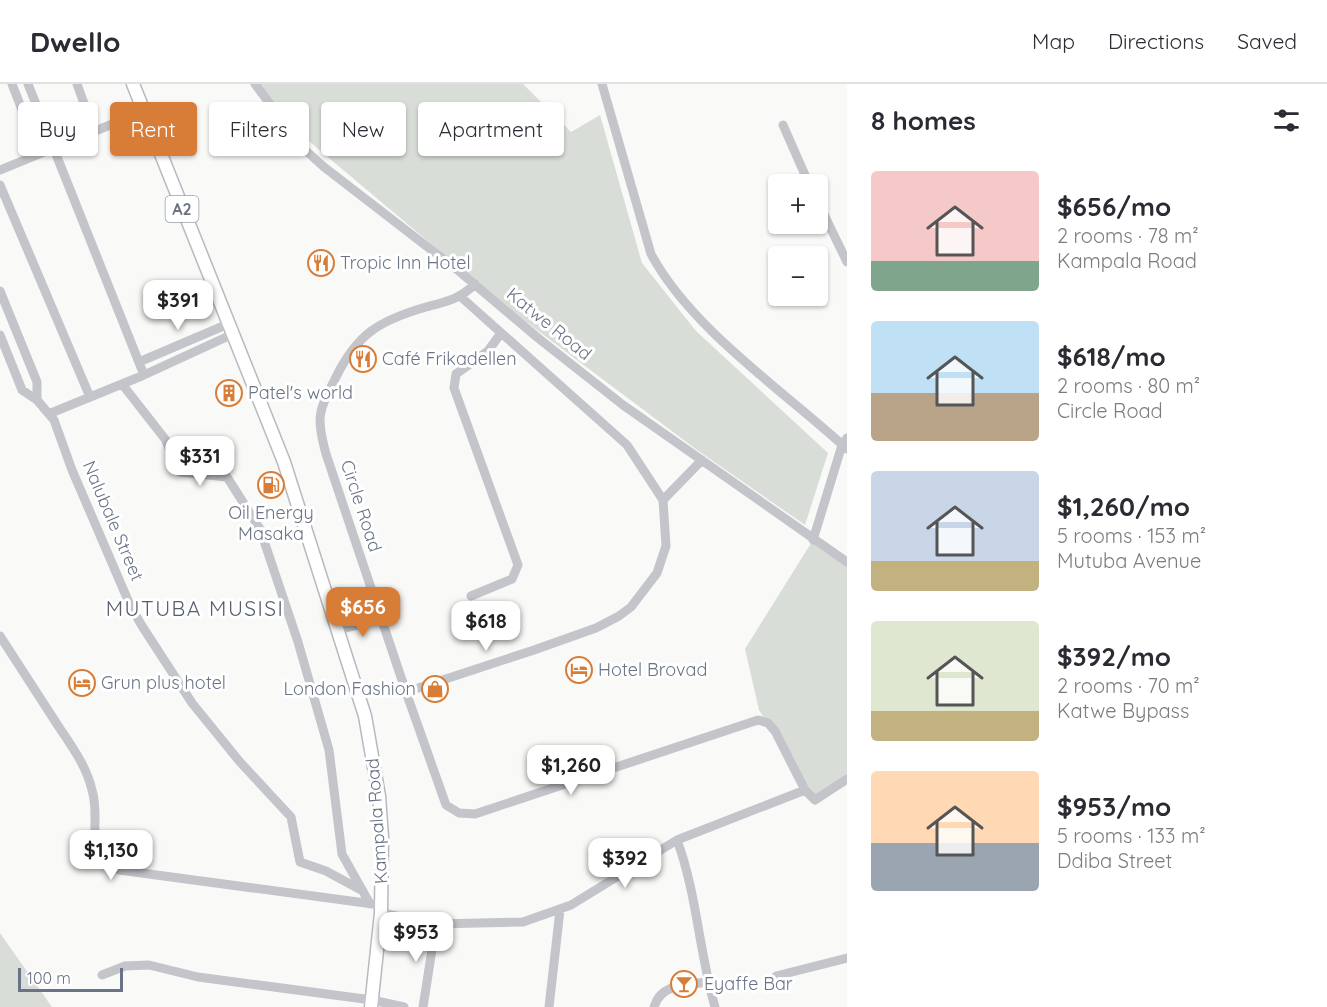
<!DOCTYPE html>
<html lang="en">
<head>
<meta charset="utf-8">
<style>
	:root { --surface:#fff; --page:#f2f2f3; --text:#2b2b33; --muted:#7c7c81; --line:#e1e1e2; --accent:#d87d38 }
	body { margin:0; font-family:Quicksand,sans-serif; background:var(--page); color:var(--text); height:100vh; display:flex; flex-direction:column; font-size:22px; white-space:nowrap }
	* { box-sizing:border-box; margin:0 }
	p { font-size:20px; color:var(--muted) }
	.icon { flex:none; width:33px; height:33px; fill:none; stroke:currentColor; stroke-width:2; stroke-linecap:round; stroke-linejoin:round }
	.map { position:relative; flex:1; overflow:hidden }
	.drawer { display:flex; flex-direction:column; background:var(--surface); width:480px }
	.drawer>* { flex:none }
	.banner { position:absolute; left:18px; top:18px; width:570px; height:54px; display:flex; gap:12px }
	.buttons { position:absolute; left:768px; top:90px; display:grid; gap:12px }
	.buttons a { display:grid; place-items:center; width:60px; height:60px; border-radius:6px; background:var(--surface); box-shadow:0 2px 4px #0004; font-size:30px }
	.scale { position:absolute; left:18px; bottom:15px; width:105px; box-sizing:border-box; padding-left:6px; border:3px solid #6a7486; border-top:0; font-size:16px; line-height:21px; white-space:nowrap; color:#6a7486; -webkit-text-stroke:4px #fff; paint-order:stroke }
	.price { position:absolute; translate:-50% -51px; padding:0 14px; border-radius:12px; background:#fff; color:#222; font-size:20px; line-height:39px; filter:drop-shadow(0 2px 3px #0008) }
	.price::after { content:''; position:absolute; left:50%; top:36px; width:18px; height:14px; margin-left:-9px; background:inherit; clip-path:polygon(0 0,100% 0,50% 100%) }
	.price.selected { background:var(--accent); color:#fff }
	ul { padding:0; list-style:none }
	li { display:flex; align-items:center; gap:18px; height:150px; padding:0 24px }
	li span { display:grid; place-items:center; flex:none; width:168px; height:120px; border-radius:6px; color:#555 }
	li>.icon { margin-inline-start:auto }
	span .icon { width:72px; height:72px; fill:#fffc; stroke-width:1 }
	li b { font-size:26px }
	h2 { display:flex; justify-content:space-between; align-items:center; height:72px; padding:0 24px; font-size:26px }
	.pill { padding:0 21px; border-radius:6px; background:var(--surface); box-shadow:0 2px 4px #0004; font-size:21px; line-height:54px }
	.pill.selected { background:var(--accent); color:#fff }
	header { display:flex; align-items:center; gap:36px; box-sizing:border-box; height:84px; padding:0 30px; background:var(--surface); border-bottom:2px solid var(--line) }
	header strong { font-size:28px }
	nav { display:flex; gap:33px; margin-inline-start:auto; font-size:21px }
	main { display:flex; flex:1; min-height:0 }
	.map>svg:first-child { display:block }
</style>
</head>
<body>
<header>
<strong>Dwello</strong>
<nav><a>Map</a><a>Directions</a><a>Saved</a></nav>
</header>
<main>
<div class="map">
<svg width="847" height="923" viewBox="0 0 847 923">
	<rect width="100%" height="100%" fill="#f9f9f7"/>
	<!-- green -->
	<path fill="#d8ded7" d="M255,0H523L571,48L600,31L642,179L696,247L828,369L805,441L697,366L505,222L279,32Z
		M813,456L847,478V697L815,716L759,626L745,565Z
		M0,849L52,923H0Z"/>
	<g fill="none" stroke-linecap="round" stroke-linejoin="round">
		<defs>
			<path id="major" d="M133,0L284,378L365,632L379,712L382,753L381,829L371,923"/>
		</defs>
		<!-- major casing -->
		<use href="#major" stroke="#b6b9be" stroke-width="15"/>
		<!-- minor -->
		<path stroke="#c3c5ca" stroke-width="9" d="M12,0L39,69
			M28,0L144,291
			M77,0L94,47
			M255,0L304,65L324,83L460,188L538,254L623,321L847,478
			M602,0L651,170C691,245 784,307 847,365
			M783,41L809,100
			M0,86L144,27
			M0,101L90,313
			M818,118L847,178
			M0,207L37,298V316
			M461,213L627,361L663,416L666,462L657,489L631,523L619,532L596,544L534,566L406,608L326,370C316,334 318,328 335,295C357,250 378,237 426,223C445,218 460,215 475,200
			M0,251L22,306L37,316L54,336L72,386L130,521L142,542L192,619L240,678L291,733L300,778L326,787L363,807
			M139,278L228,240
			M122,300L165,355L180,388L227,393L260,445L298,558L329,666L342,770L370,820
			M51,329L144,291L233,250
			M663,416L702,376
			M813,456L842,361L847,354
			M471,512L512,495L518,481L454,304L456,290L488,267L501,249
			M338,546L381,535
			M0,552C18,580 37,609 55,637C69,659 86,680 92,706C102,740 81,767 119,786L373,820
			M406,608L446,721L459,729L475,730L758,636L768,639L775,647L805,706
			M677,756C697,810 699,868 715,923
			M381,829L436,840L523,838L571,821L677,756L805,706L815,716L847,695
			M102,891L125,882L149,881L198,893L372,916L404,923
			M776,892L847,874
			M423,923L436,840
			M549,923L560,826
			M654,923C661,899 687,901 708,898"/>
		<!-- major -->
		<use href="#major" stroke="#fff" stroke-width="12"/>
	</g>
	<!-- icons -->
	<defs>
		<symbol id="restaurant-ring" viewBox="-11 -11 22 22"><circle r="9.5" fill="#fff" stroke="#d87d38" stroke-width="1.5"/><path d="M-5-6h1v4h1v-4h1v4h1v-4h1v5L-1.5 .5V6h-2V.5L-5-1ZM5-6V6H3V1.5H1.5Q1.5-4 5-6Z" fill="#d87d38"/></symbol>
		<symbol id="building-ring" viewBox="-11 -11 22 22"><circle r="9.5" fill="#fff" stroke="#d87d38" stroke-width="1.5"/><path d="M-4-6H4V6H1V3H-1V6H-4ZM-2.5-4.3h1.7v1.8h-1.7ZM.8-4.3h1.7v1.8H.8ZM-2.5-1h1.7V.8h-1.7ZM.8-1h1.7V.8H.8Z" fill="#d87d38"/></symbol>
		<symbol id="fuel-ring" viewBox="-11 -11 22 22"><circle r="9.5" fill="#fff" stroke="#d87d38" stroke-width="1.5"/><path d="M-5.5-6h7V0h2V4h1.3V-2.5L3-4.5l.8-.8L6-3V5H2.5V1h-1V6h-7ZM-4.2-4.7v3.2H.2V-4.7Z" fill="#d87d38"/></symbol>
		<symbol id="hotel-ring" viewBox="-11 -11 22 22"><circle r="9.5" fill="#fff" stroke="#d87d38" stroke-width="1.5"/><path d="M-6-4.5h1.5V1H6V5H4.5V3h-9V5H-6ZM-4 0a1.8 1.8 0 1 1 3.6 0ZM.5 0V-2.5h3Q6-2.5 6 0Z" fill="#d87d38"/></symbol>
		<symbol id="shop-ring" viewBox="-11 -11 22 22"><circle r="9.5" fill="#fff" stroke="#d87d38" stroke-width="1.5"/><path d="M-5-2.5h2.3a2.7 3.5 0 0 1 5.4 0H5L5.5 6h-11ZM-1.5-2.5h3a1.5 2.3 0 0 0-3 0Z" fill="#d87d38"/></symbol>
		<symbol id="bar-ring" viewBox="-11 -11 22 22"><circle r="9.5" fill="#fff" stroke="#d87d38" stroke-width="1.5"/><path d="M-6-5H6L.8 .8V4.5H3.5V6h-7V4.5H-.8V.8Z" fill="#d87d38"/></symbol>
	</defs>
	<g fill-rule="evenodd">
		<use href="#restaurant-ring" x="306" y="164" width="30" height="30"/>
		<use href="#restaurant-ring" x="348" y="260" width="30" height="30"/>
		<use href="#building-ring" x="214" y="294" width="30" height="30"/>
		<use href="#fuel-ring" x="256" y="386" width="30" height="30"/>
		<use href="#hotel-ring" x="564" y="571" width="30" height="30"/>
		<use href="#hotel-ring" x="67" y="584" width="30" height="30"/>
		<use href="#shop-ring" x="420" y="590" width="30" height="30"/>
		<use href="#bar-ring" x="669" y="885" width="30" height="30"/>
	</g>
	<g text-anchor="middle" stroke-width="6" stroke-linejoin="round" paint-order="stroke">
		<!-- shield labels -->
		<rect fill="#fff" stroke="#979eaa" stroke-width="1.5" x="165.5" y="112" width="33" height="26" rx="4.5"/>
		<g font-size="16" font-weight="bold" fill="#6a7486">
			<text x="182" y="131">A2</text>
		</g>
		<!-- poi labels -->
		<g font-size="18" fill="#6a7486" stroke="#fff" text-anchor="start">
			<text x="340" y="185">Tropic Inn Hotel</text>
			<text x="382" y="281">Café Frikadellen</text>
			<text x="248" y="315">Patel's world</text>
			<text x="271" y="435" text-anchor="middle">Oil Energy<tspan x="271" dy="21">Masaka</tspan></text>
			<text x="598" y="592">Hotel Brovad</text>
			<text x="101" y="605">Grun plus hotel</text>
			<text x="416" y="611" text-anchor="end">London Fashion</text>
			<text x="704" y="906">Eyaffe Bar</text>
		</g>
		<!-- street labels -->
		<g font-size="18" fill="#6a7486" stroke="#fff">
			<text transform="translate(549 240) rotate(39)" y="6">Katwe Road</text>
			<text transform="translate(361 422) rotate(72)" y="6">Circle Road</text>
			<text transform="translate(113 437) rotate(67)" y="6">Nalubale Street</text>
			<text transform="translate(377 737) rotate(-94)" y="6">Kampala Road</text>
		</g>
		<!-- quarter labels -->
		<g font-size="21" letter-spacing="1.5" fill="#585f6c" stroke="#fff">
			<text x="195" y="532">MUTUBA MUSISI</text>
		</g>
	</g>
</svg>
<div class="buttons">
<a>+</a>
<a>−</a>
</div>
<div class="scale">100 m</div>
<b class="price" style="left:178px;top:247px">$391</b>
<b class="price" style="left:200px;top:403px">$331</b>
<b class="price selected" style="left:363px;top:554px">$656</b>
<b class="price" style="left:486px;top:568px">$618</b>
<b class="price" style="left:571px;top:712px">$1,260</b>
<b class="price" style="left:111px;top:797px">$1,130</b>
<b class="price" style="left:625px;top:805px">$392</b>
<b class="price" style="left:416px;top:879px">$953</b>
<div class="banner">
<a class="pill">Buy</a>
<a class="pill selected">Rent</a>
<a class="pill">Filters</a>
<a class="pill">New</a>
<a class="pill">Apartment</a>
</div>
</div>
<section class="drawer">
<h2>8 homes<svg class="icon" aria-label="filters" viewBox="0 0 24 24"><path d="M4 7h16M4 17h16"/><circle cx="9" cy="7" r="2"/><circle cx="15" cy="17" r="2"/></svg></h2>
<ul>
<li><span style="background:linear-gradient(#f6c9c9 75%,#7fa58c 0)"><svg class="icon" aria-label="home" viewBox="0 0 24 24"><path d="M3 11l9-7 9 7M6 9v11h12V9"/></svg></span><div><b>$656/mo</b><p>2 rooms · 78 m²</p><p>Kampala Road</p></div></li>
<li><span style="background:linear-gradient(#bfe0f5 60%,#b9a48a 0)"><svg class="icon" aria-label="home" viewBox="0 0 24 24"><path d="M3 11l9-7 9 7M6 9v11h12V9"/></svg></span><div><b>$618/mo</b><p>2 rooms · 80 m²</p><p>Circle Road</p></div></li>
<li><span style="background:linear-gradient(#c9d6e8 75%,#c2b280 0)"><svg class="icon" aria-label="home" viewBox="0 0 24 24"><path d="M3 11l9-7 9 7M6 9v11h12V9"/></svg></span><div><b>$1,260/mo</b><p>5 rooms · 153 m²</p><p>Mutuba Avenue</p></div></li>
<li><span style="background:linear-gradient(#dfe7d0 75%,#c2b280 0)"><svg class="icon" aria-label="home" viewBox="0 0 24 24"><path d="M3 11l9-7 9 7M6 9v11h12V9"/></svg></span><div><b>$392/mo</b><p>2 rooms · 70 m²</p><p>Katwe Bypass</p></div></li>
<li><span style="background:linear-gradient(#ffd9b3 60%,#9aa5b1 0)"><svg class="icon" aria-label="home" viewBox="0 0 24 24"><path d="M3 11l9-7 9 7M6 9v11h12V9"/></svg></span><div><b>$953/mo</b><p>5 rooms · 133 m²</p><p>Ddiba Street</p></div></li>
</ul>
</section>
</main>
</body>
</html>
